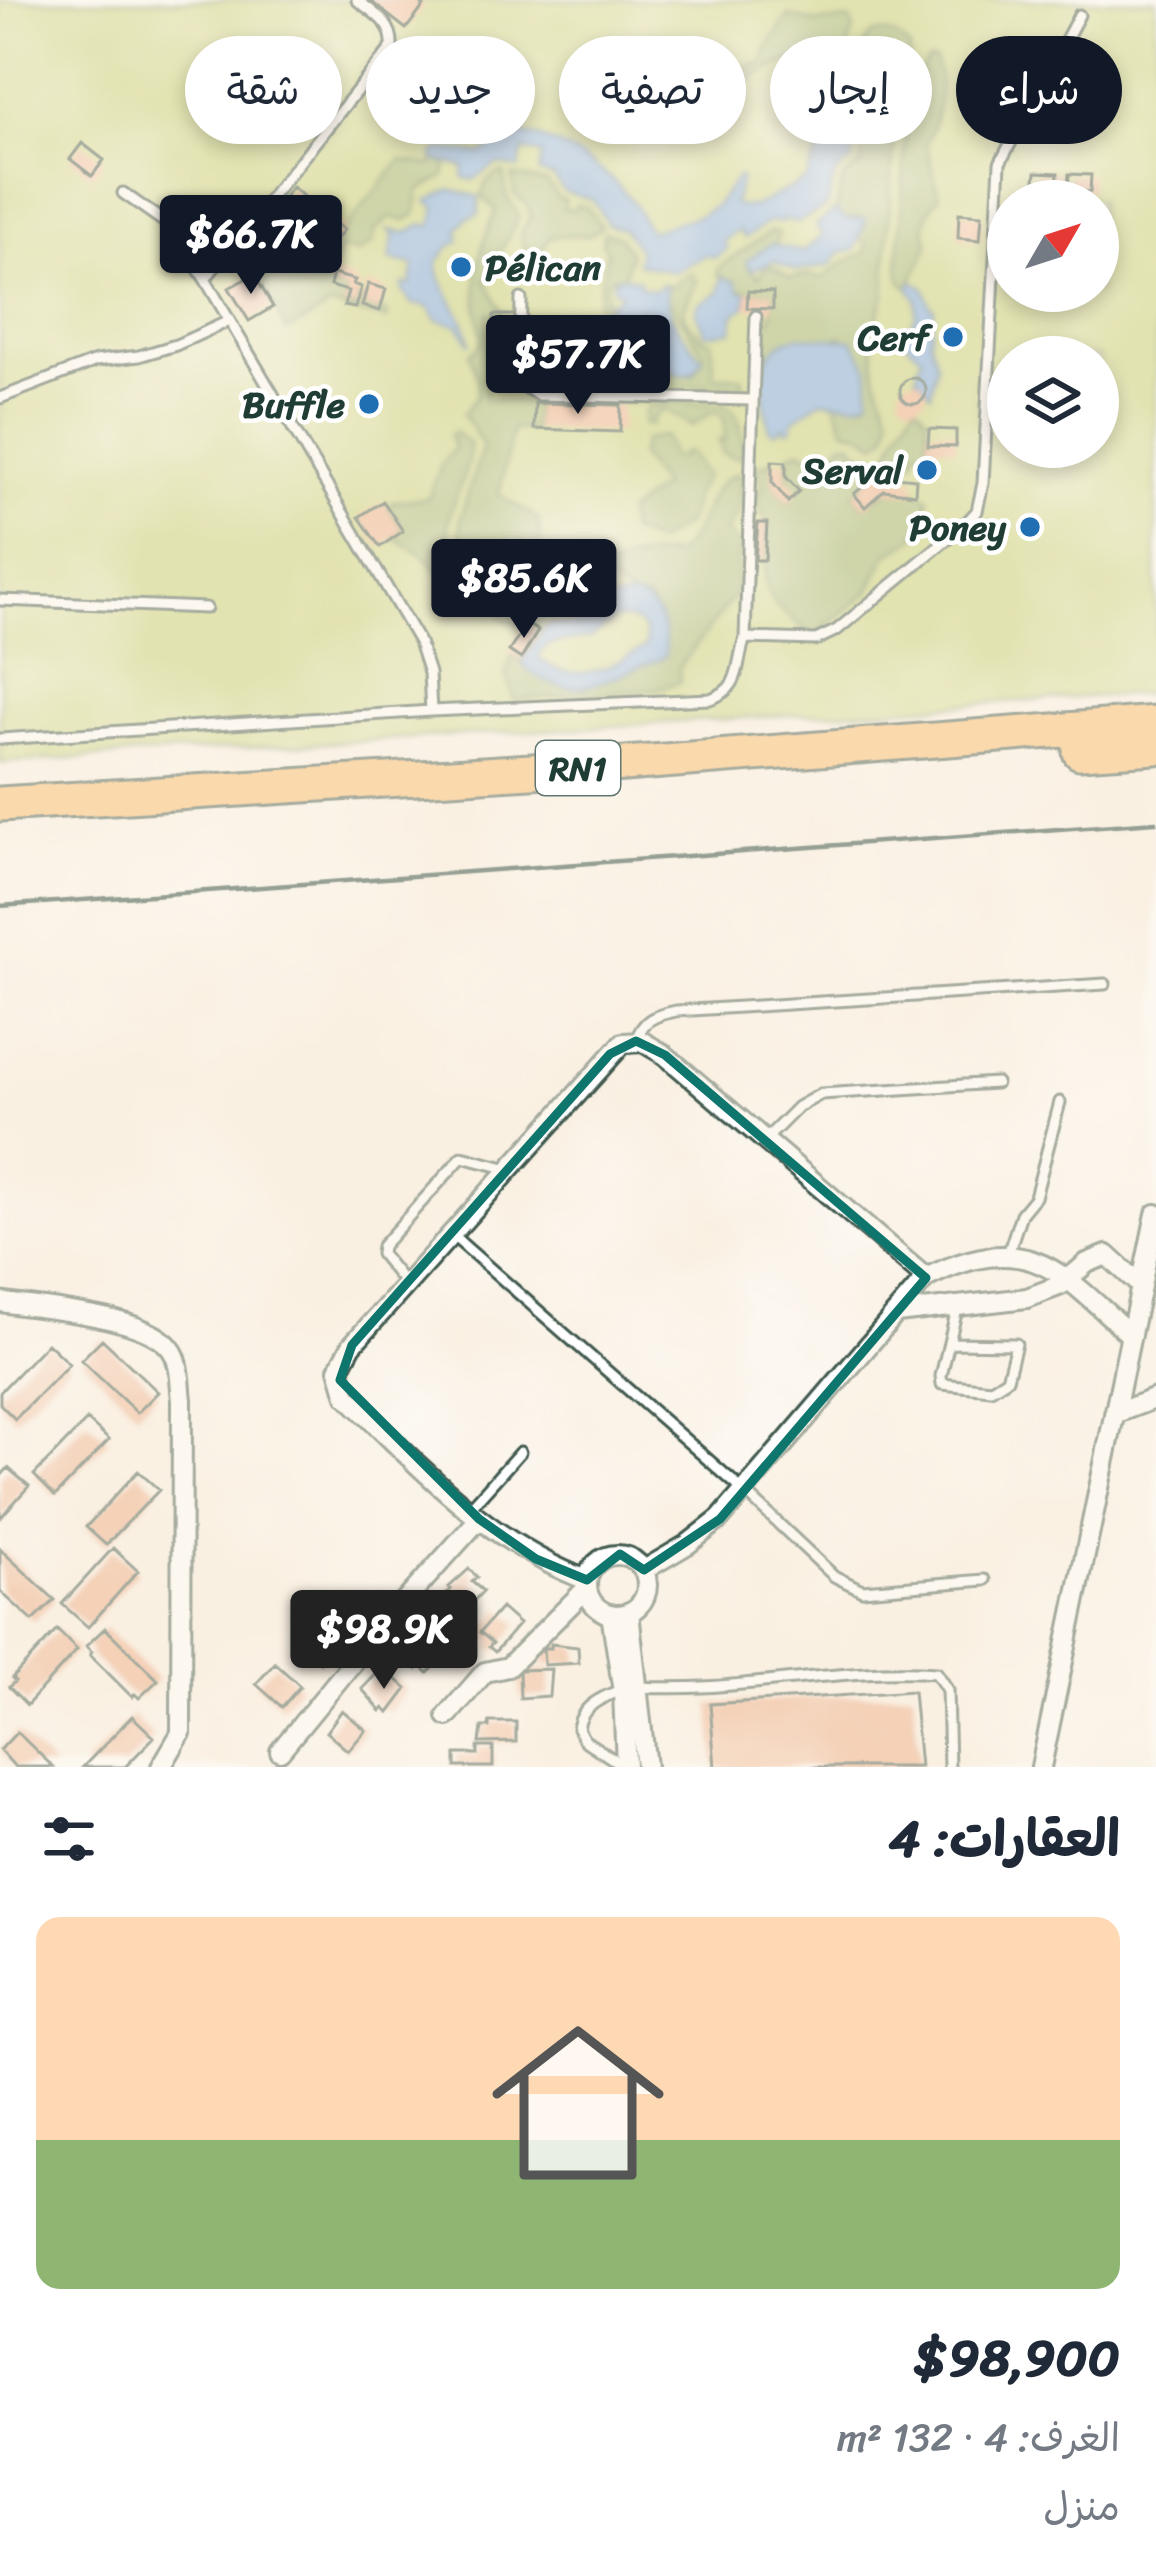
<!DOCTYPE html>
<html lang="ar">
<head>
<meta charset="utf-8">
<style>
	:root { --surface:#fff; --page:#f6f6f7; --text:#1f2937; --muted:#747a83; --line:#e0e1e3; --accent:#111827 }
	body { margin:0; font-family:Sriracha,"Playpen Sans Arabic",sans-serif; background:var(--page); color:var(--text); direction:rtl; height:100vh; display:flex; flex-direction:column; font-size:45px; white-space:nowrap }
	* { box-sizing:border-box; margin:0 }
	p { font-size:39px; color:var(--muted) }
	.icon { flex:none; width:66px; height:66px; fill:none; stroke:currentColor; stroke-width:2; stroke-linecap:round; stroke-linejoin:round }
	.map { position:relative; height:1767px; overflow:hidden; direction:ltr }
	.details { display:flex; flex-direction:column; background:var(--surface); flex:1 }
	.details>* { flex:none }
	.banner { position:absolute; left:36px; top:36px; width:1086px; height:108px; direction:rtl; display:flex; gap:24px }
	.needle { width:78px; rotate:51deg }
	.controls { position:absolute; left:987px; top:180px; display:grid; gap:24px }
	.controls a { display:grid; place-items:center; width:132px; height:132px; border-radius:50%; background:var(--surface); box-shadow:0 6px 18px #0003; font-size:60px }
	.price { position:absolute; translate:-50% -102px; padding:0 27px; border-radius:12px; background:var(--accent); color:#fff; font-size:39px; line-height:78px; filter:drop-shadow(0 3px 6px #0008) }
	.price::after { content:''; position:absolute; left:50%; top:72px; width:36px; height:27px; margin-left:-18px; background:inherit; clip-path:polygon(0 0,100% 0,50% 100%) }
	.price.current { background:#222; color:#fff }
	ul { padding:0; list-style:none }
	li { display:grid; align-content:center; gap:24px; height:636px; padding:0 36px }
	li+li { border-top:3px solid var(--line) }
	li span { display:grid; place-items:center; height:372px; border-radius:24px; color:#555 }
	li>.icon { margin-inline-start:auto }
	span .icon { width:216px; height:216px; fill:#fffc; stroke-width:1 }
	li b { font-size:51px }
	h2 { display:flex; justify-content:space-between; align-items:center; height:144px; padding:0 36px; font-size:51px }
	.pill { padding:0 42px; border-radius:54px; background:var(--surface); box-shadow:0 6px 18px #0003; font-size:42px; line-height:108px }
	.pill.current { background:var(--accent); color:#fff }
	.map>svg:first-child { display:block }
</style>
</head>
<body>
<div class="map">
<svg width="1156" height="1767" viewBox="0 0 1156 1767">
	<rect width="100%" height="100%" fill="#fff"/>
	<filter id="ink" filterUnits="userSpaceOnUse"><feTurbulence type="fractalNoise" baseFrequency=".00833" numOctaves="2"/><feDisplacementMap in="SourceGraphic" scale="24" xChannelSelector="R" yChannelSelector="G"/><feConvolveMatrix kernelMatrix="1 2 1 2 8 2 1 2 1" color-interpolation-filters="sRGB"/></filter>
	<filter id="wash" filterUnits="userSpaceOnUse"><feTurbulence type="fractalNoise" baseFrequency=".004" numOctaves="4" result="noise"/><feDisplacementMap in="SourceGraphic" scale="48" xChannelSelector="R" yChannelSelector="G"/><feGaussianBlur stdDeviation="2.7" result="paint"/><feColorMatrix in="noise" values="0 0 0 0 0 0 0 0 0 0 0 0 0 0 0 0 0 1.4 0 .05"/><feComposite in="paint" operator="in"/></filter>
	<g filter="url(#wash)">
		<rect width="100%" height="100%" fill="#f9f0e2"/>
		<!-- green -->
		<path fill="#c4d273" stroke="#728854" stroke-width="3" fill-rule="evenodd" d="M0,0H1156V693L0,763ZM1008,201H1098V291H1008ZM1008,357H1098V447H1008Z"/>
		<!-- forest -->
		<path fill="#9bb465" stroke="#5d784c" stroke-width="3" d="M789,16L819,23L850,20L854,30C841,58 850,82 845,111L838,117L809,62C771,57 741,92 704,97L639,69L612,77L594,72L598,64L645,59L707,84L714,75L763,62L769,44Z
			M885,33L897,37L910,49V58L895,116L885,295L872,333L876,374L891,417L887,435L876,443L860,432L845,429L835,401L866,402L842,336L768,358L763,374H759L762,322L772,318L773,293L739,290L718,275V268L771,231L779,233L775,247L748,266L759,277L765,267H774L790,278L807,275L823,278L844,262L865,253L867,245L860,236L865,225L861,217L844,219L836,210L842,179L862,164L865,134L860,118L865,114C851,93 854,52 873,34Z
			M929,60L935,61C945,81 937,125 926,143L939,196C925,215 922,223 929,245L909,288L901,280L899,267L906,118L923,67Z
			M434,159L447,164L445,176L419,191L416,214L406,221L391,217L375,230L373,243L358,253L340,249L334,266C310,273 276,252 264,229L266,218L278,204L330,247L401,160L431,165Z
			M500,173H504L506,195L519,216L501,251L491,254L490,274L485,279L504,315L488,314L485,399L535,403L534,429H512L499,495L538,519L541,553L558,564L591,558L586,594L580,601L552,604L537,591L518,561L476,556L460,539L461,516L483,446L463,414L477,396L478,382L470,353L480,345L482,337C472,288 476,252 496,210L481,196L486,182Z
			M512,176L548,183L558,198L565,200L564,208L574,210L576,204L587,207L601,227L589,235L551,237L533,261H528L521,234L531,216L528,206L514,194Z
			M604,232L619,236L630,253L624,276L610,277L606,285V321L626,331L632,326L639,331L642,344L669,374L694,375L704,353L670,302L665,301L667,285L674,286L676,281L691,273L697,281L684,308V318L704,339L712,341L714,376L743,377V387L627,385L628,358L600,357L595,314L607,251L602,244Z
			M251,242C284,255 291,278 331,282V287L348,291L345,306L355,308L358,297L364,299L363,306L388,313L387,320L331,306L287,332L245,252Z
			M667,402L725,404L733,410L740,424L744,453L739,458L723,454L719,440L725,441L724,419L719,413L708,414L692,426L664,409L652,418V424L644,425V412L650,406Z
			M916,403L927,416L928,446L918,448L914,460L897,468L895,477L885,476C888,447 902,425 916,403Z
			M455,432L469,443C474,482 419,533 470,565C484,574 501,571 516,579L529,603L554,618L553,624L538,631L505,620L496,609L451,588L426,557L394,537L403,530L387,507L394,501L428,498L443,461L454,449L450,434Z
			M664,436L672,457L680,458L682,453L689,452L706,475L695,494L687,523L656,543L629,532L627,513L662,486L639,456L644,440Z
			M843,442H853L857,450L877,456V466H870L869,481L854,494L864,506C886,491 904,480 929,498L925,522L912,540L887,554L868,593L813,636C801,625 776,610 769,595C756,568 779,528 758,507L757,494L763,489L755,468L772,461V482L788,501L789,454L800,450C814,458 834,457 843,442Z
			M741,473L739,511L725,532L739,544L735,595L679,667L680,682L653,690L514,700L506,674L513,653L521,663L584,688L665,656L660,617L647,600L631,597L604,579L602,571L628,560L668,554L671,557C708,537 700,481 741,473Z"/>
		<!-- water -->
		<path fill="#75a7e0" stroke="#4a728a" stroke-width="3" fill-rule="evenodd" d="M832,107L856,140L852,161L835,174L827,206L797,223L783,219L781,223L770,221L745,238L739,230L723,241L727,249L715,258L706,255L674,272L637,263L639,251L623,228L608,224L592,199L564,192L554,177L539,173L542,155L523,150L519,169L498,164L473,180L463,177L464,167L434,159V154L442,149L481,154L519,133C564,143 608,167 635,206C641,215 643,224 650,231L700,215L716,205L738,176L741,180L733,203L740,207L756,206L806,180L827,134V111Z
			M451,189L479,197V214L467,218L458,230L460,241L449,247L438,261C437,290 467,312 470,344L459,325L437,320L429,307L412,304L403,292V284L411,285L414,265L390,260L394,235L389,230L407,233L421,224L432,226L436,207L427,201Z
			M836,210L844,219H866L855,250L840,253L830,265L796,271L774,261L751,270L746,261L771,244L802,252L823,236L816,225Z
			M625,276L639,280L641,287L657,290L660,284L666,285C664,318 684,335 703,359L692,373L680,374L669,368L663,349L645,340L647,318L640,308L628,325L612,320L607,305L621,294L613,287L614,278Z
			M722,277L737,282L739,290L747,293L746,306L734,314L732,331L706,334L696,312L698,305L719,292Z
			M913,281L924,287L930,305L934,308L930,341L937,362L931,393L916,375L922,356L902,338L916,316L917,299L909,288Z
			M799,336L853,340L868,367L870,398L858,403L821,400L793,420L792,429L786,430L784,426L777,432L770,430C763,395 749,349 799,336Z
			M631,597C659,603 667,628 665,656L659,660C608,675 569,712 521,663L547,625L584,622L607,602ZM615,619C634,617 650,626 645,647C611,667 574,688 540,659L539,653L549,644L592,637Z"/>
		<g id="blocks">
			<!-- building -->
			<path fill="#edaa83" d="M369,0H416L424,6L406,29Z
				M977,66L1008,68L1007,83L976,81Z
				M82,143L104,160L92,176L70,159Z
				M1036,172L1058,173L1057,189L1034,188Z
				M1069,174L1091,175L1090,192L1068,190Z
				M292,187L344,230L330,247L278,204Z
				M959,213L982,215L980,240L958,238Z
				M254,274L273,307L249,321L229,288Z
				M333,274L355,280L353,284L361,287L355,308L344,306L348,291L330,286Z
				M368,284L386,289L380,311L362,306Z
				M748,291L773,292V309L747,308Z
				M494,315H516L515,347L493,346Z
				M566,318L582,319L581,359H565Z
				M600,357L629,358L628,376L599,374Z
				M530,364L565,365V377L529,376Z
				M900 391a13 13 0 1 1 26 0a13 13 0 1 1-26 0Z
				M535,403L621,405L620,432L534,429Z
				M929,429L956,430V447L928,446Z
				M772,461L786,462V477L799,491L788,502L772,482Z
				M870,465L885,466V476L916,479L915,494L884,490L865,507L854,494L869,481Z
				M383,501L403,531L380,547L359,517Z
				M758,523H767L765,560H755Z
				M527,624L538,631L521,659L509,651Z
				M102,1339L158,1392L137,1413L81,1360Z
				M47,1343L69,1364L15,1419L0,1404V1392Z
				M87,1420L109,1440L55,1496L34,1475Z
				M8,1468L29,1486L0,1518V1477Z
				M138,1471L159,1490L106,1545L86,1527Z
				M113,1548L138,1571L88,1627L62,1604Z
				M0,1549L55,1600L33,1621L0,1591Z
				M469,1569L477,1577L472,1582L483,1591L457,1619L445,1608L449,1604L443,1599L451,1589L449,1587Z
				M501,1608L519,1624L495,1652L489,1647L493,1643L480,1632Z
				M314,1621L338,1642L332,1648L337,1653L334,1656L329,1652L320,1662L297,1639Z
				M105,1628L158,1680L139,1698L135,1694L132,1697L90,1655L92,1652L86,1646Z
				M57,1630L77,1650L27,1705L9,1687L15,1681L12,1678Z
				M414,1630L425,1640L430,1635L443,1647L431,1660L433,1668L428,1673L420,1665L417,1669L398,1646L404,1639L407,1642Z
				M551,1644L578,1647L579,1663L544,1665L543,1648H551Z
				M275,1663L300,1686L282,1707L256,1684Z
				M551,1669L549,1696L520,1698L519,1670Z
				M379,1671L389,1680L393,1676L407,1689L389,1713L384,1708L381,1711L362,1689Z
				M913,1691L920,1767H715L710,1704Z
				M342,1710L366,1730L348,1751L326,1732Z
				M132,1716L154,1737L125,1767H83Z
				M489,1722H516V1742L480,1743L482,1727H489Z
				M17,1732L49,1763L53,1767H15L0,1750Z
				M478,1747H493V1767H456V1754H478Z"/>
		</g>
	</g>
	<g filter="url(#ink)">
		<use href="#blocks" fill-opacity="0" stroke="#40584e" stroke-width="3"/>
		<g fill="none" stroke-linecap="round" stroke-linejoin="round">
			<defs>
				<path id="lane" d="M123,193L170,226L205,279L419,642L429,673L431,711
					M205,279L392,47C394,23 373,13 357,0
					M521,299L520,374L526,388L539,395L751,400
					M590,395L593,337
					M0,398L96,361L139,356L176,345L229,321
					M0,600L206,608
					M745,638L756,316
					M0,739L431,711L710,699C743,688 735,665 745,638L816,640L837,630L963,526L977,511L983,483L1000,163L1079,15
					M636,1041C642,1020 655,1015 676,1011L1105,984
					M763,1142L798,1107L821,1094L996,1083
					M452,1235L745,1492L834,1576L862,1590L985,1580
					M1007,1257L1021,1214L1035,1197L1060,1102
					M406,1285L381,1254L382,1246L462,1157L509,1169
					M949,1343L1016,1344L1007,1379L991,1389L942,1384L941,1376L958,1305
					M469,1509L520,1452
					M640,1687C738,1693 837,1666 936,1673L947,1690L949,1767
					M623,1689C603,1697 581,1705 578,1729L584,1740L625,1767"/>
				<path id="street" d="M0,1302C40,1309 152,1315 173,1352C181,1366 180,1385 182,1400L181,1733L161,1767
					M897,1313L1027,1298L1061,1285L1087,1263L1107,1255L1141,1286
					M1114,1414L1156,1398
					M587 1585a30 30 0 1 1 60 0a30 30 0 1 1-60 0Z
					M644,1570L688,1544L720,1519L926,1278
					M587,1580C491,1545 419,1466 347,1396L339,1369L352,1345L623,1043L643,1042L665,1055L926,1278C1025,1229 1058,1268 1128,1333
					M629,1612L646,1767
					M611,1614L623,1692L626,1767
					M447,1716L485,1672L508,1667L587,1588
					M280,1751L380,1629L479,1519
					M1041,1767L1156,1214"/>
				<path id="highway" d="M1080,752L1156,747
					M0,804L547,770L1156,723"/>
			</defs>
			<!-- lane casing -->
			<use href="#lane" stroke="#40584e" stroke-width="15"/>
			<!-- street casing -->
			<use href="#street" stroke="#40584e" stroke-width="24"/>
			<!-- highway casing -->
			<use href="#highway" stroke="#40584e" stroke-width="39"/>
			<!-- lane -->
			<use href="#lane" stroke="#fff" stroke-width="9"/>
			<!-- street -->
			<use href="#street" stroke="#fff" stroke-width="18"/>
			<!-- highway -->
			<use href="#highway" stroke="#fbbd6e" stroke-width="33"/>
			<!-- rail -->
			<path stroke="#1f3d34" stroke-width="4.5" d="M0,906L1156,822"/>
		</g>
	</g>
	<!-- marked area -->
	<path d="M0 0H1156V1767H0ZM636,1041L665,1055L926,1278L720,1519L644,1570L620,1554L587,1580L536,1559L479,1519L340,1380L352,1345L610,1054Z" fill="#f9f0e2" fill-opacity=".55" fill-rule="evenodd"/>
	<path fill="none" stroke="#0f766e" stroke-width="9" stroke-linejoin="round" d="M636,1041L665,1055L926,1278L720,1519L644,1570L620,1554L587,1580L536,1559L479,1519L340,1380L352,1345L610,1054Z"/>
	<!-- markers -->
	<g fill="#1f6fb2" stroke="#fff" stroke-width="4.5">
		<circle cx="461" cy="267" r="12"/>
		<circle cx="953" cy="337" r="12"/>
		<circle cx="369" cy="404" r="12"/>
		<circle cx="927" cy="470" r="12"/>
		<circle cx="1030" cy="527" r="12"/>
	</g>
	<g text-anchor="middle" stroke-width="9" stroke-linejoin="round" paint-order="stroke">
		<!-- shield labels -->
		<rect fill="#fff" stroke="#627771" stroke-width="3" x="536" y="741" width="84" height="54" rx="9"/>
		<g font-size="33" font-weight="bold" fill="#1f3d34">
			<text x="578" y="780">RN1</text>
		</g>
		<!-- poi labels -->
		<g font-size="36" font-weight="bold" fill="#1f3d34" stroke="#fff" text-anchor="end">
			<text x="485" y="280" text-anchor="start">Pélican</text>
			<text x="929" y="350">Cerf</text>
			<text x="345" y="417">Buffle</text>
			<text x="903" y="483">Serval</text>
			<text x="1006" y="540">Poney</text>
		</g>
	</g>
</svg>
<div class="controls">
<a><svg class="needle" viewBox="-14 -14 28 28"><path d="M0-13l5 13h-10z" fill="#e53935"/><path d="M0 13l5-13h-10z" fill="#747a83"/></svg></a>
<a><svg class="icon" aria-label="layers" viewBox="0 0 24 24"><path d="M12 4l9 5-9 5-9-5zM3 14l9 5 9-5"/></svg></a>
</div>
<b class="price" style="left:251px;top:297px">$66.7K</b>
<b class="price" style="left:578px;top:417px">$57.7K</b>
<b class="price" style="left:524px;top:641px">$85.6K</b>
<b class="price current" style="left:384px;top:1692px">$98.9K</b>
<div class="banner">
<a class="pill current">شراء</a>
<a class="pill">إيجار</a>
<a class="pill">تصفية</a>
<a class="pill">جديد</a>
<a class="pill">شقة</a>
</div>
</div>
<section class="details">
<h2>العقارات: 4<svg class="icon" aria-label="filters" viewBox="0 0 24 24"><path d="M4 7h16M4 17h16"/><circle cx="9" cy="7" r="2"/><circle cx="15" cy="17" r="2"/></svg></h2>
<ul>
<li><span style="background:linear-gradient(#ffd9b3 60%,#8fb573 0)"><svg class="icon" aria-label="home" viewBox="0 0 24 24"><path d="M3 11l9-7 9 7M6 9v11h12V9"/></svg></span><div><b>$98,900</b><p>الغرف: 4 · 132 m²</p><p>منزل</p></div></li>
</ul>
</section>
</body>
</html>
